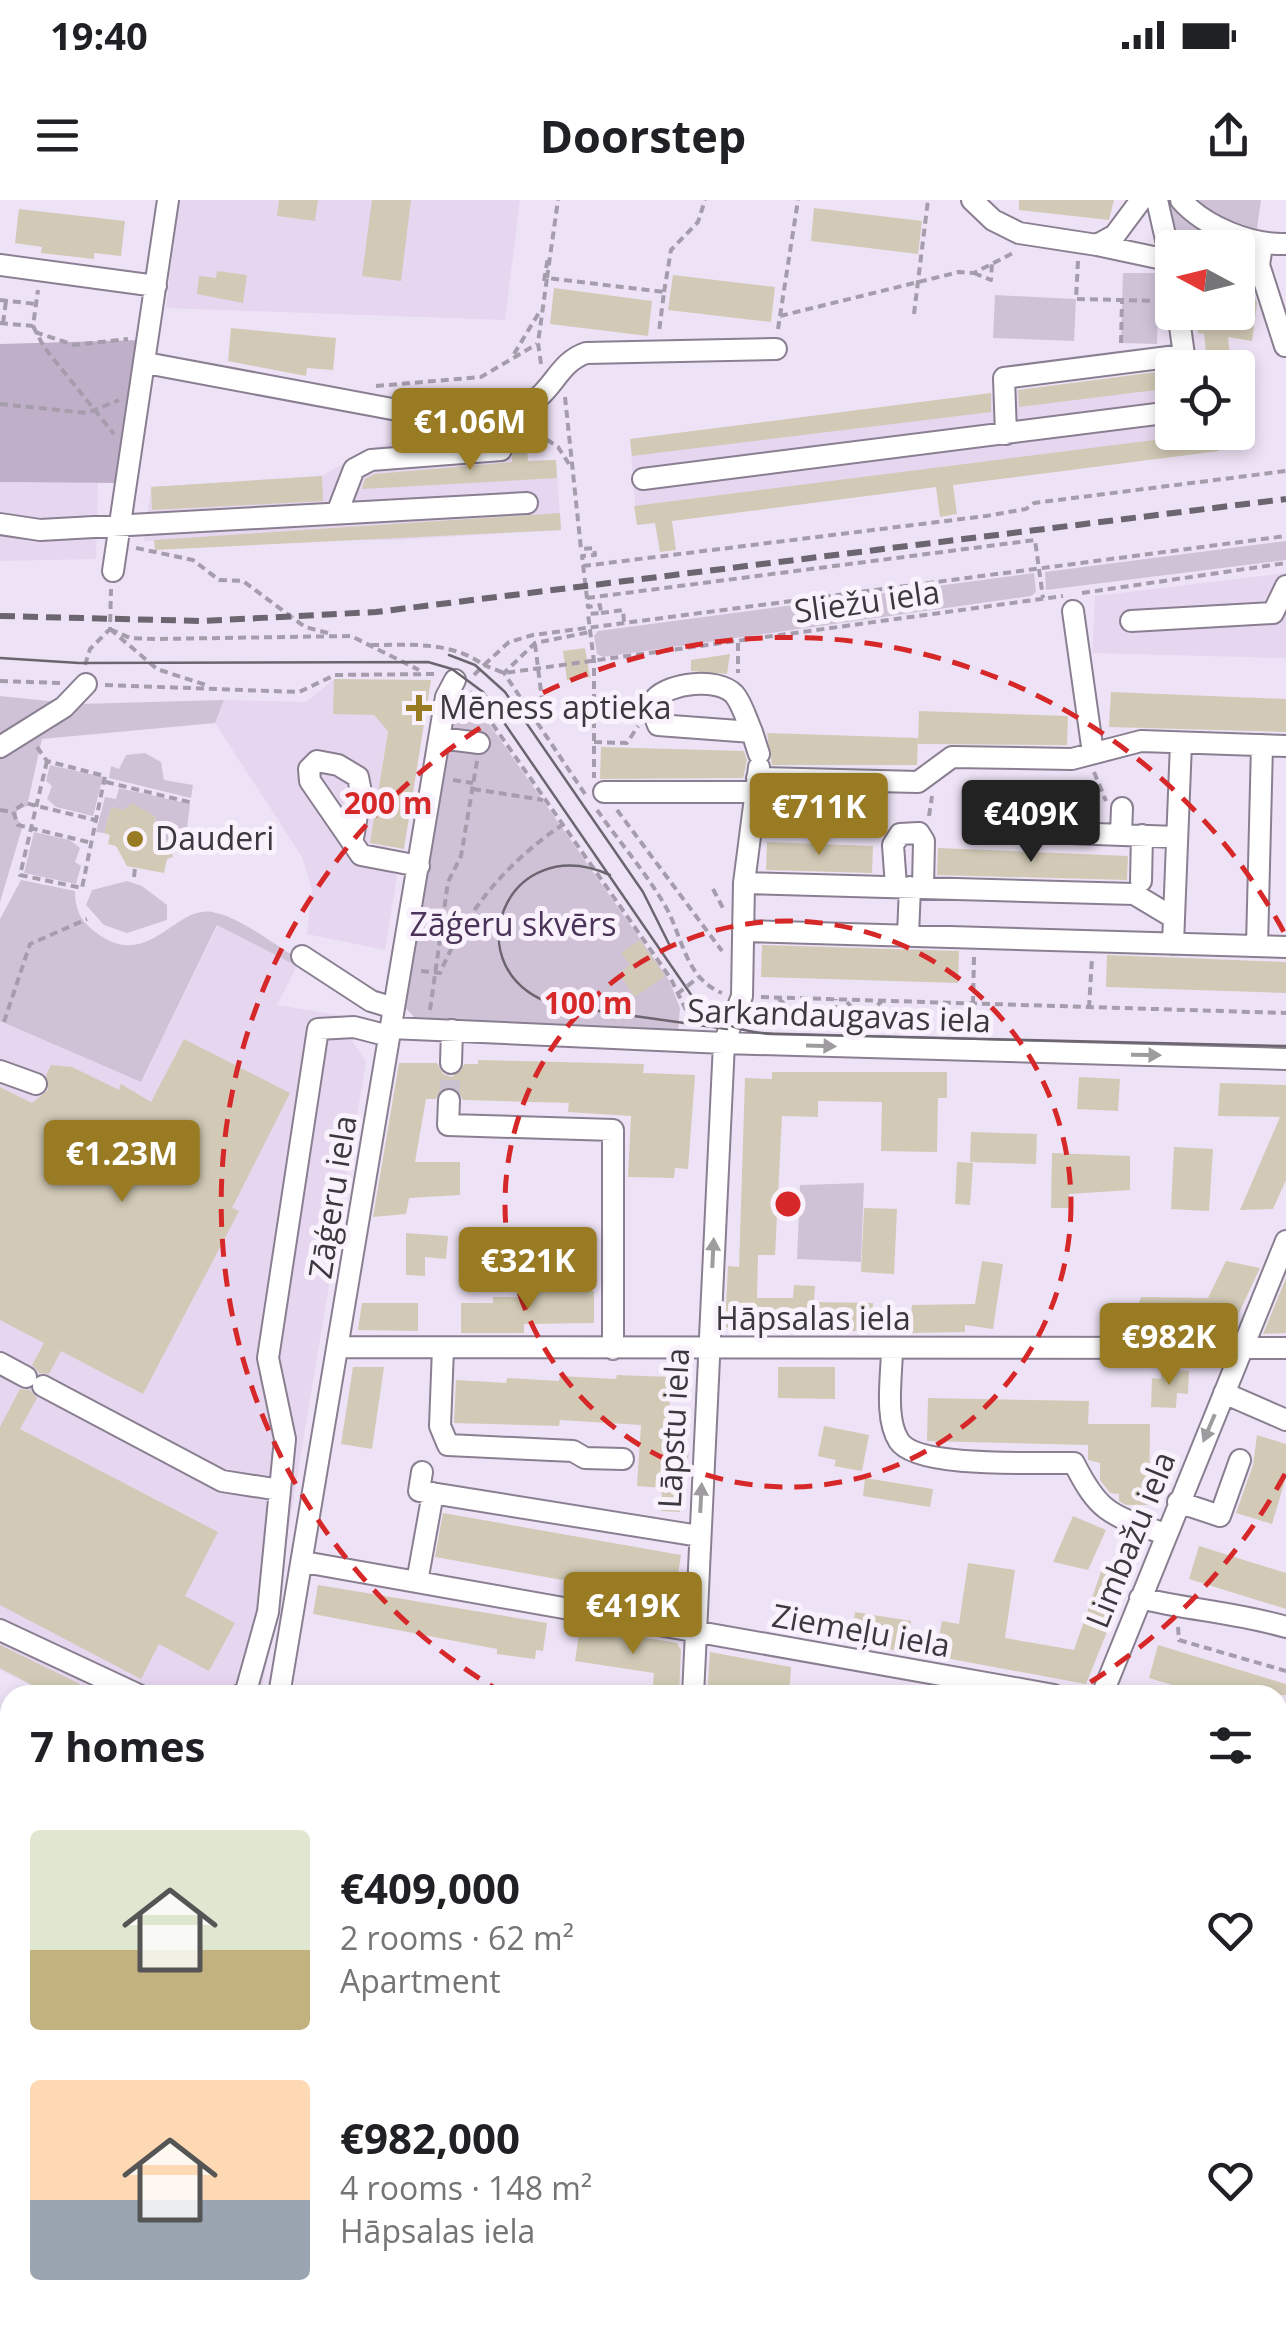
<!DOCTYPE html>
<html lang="en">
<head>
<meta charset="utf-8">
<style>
	:root { --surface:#fff; --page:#f6f6f6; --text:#202124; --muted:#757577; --accent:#997b24 }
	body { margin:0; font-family:"Open Sans",sans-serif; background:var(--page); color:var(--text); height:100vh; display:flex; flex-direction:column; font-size:38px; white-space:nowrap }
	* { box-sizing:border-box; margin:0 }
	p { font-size:32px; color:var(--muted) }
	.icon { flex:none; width:55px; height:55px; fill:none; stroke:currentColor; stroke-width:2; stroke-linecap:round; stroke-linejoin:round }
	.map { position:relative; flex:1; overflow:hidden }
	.drawer { position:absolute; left:0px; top:1485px; width:1288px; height:642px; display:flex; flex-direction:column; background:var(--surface); border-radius:30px 30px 0 0; box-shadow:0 5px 15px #0003 }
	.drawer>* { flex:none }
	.needle { width:65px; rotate:277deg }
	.fabs { position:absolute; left:1155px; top:30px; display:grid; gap:20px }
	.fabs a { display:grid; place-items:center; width:100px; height:100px; border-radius:10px; background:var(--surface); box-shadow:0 5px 15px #0003; font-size:50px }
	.price { position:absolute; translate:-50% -85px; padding:0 22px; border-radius:10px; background:var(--accent); color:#fff; font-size:32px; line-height:65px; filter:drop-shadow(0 2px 5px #0008) }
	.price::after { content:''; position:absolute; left:50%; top:60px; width:30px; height:22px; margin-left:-15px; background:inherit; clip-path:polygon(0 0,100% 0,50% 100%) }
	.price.active { background:#222; color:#fff }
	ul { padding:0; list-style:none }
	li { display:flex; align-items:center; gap:30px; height:250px; padding:0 30px }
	li span { display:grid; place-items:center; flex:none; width:280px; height:200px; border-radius:10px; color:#555 }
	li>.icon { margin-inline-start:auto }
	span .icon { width:120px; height:120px; fill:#fffc; stroke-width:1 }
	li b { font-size:42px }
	h2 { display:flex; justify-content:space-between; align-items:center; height:120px; padding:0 30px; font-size:42px }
	.status { display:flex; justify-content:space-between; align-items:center; height:70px; padding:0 50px; background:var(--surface); direction:ltr }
	.status svg { height:28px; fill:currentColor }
	header { display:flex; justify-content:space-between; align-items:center; height:130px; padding:0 30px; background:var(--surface); font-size:45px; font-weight:700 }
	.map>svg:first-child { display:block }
</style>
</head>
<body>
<div class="status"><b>19:40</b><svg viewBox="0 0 49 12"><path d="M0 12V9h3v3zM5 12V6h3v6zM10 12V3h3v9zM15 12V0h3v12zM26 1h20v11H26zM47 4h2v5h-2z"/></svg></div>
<header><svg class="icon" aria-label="menu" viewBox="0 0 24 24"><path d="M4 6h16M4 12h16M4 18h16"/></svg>Doorstep<svg class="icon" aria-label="share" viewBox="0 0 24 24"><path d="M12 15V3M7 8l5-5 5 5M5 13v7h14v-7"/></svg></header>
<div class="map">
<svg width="1286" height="2126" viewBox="0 0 1286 2126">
	<rect width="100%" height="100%" fill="#eee3f6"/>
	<!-- built -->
	<path fill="#e6d6ef" d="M179,0H520L505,120L166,108Z
		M1172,171V232L1217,233L1219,251L637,325L630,239Z
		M505,230H525L528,261L556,260L561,330L394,340L144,341L151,287L321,276L375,247L401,240L475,237Z
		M0,282L98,283L96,359L0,361Z
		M1286,373V458L1092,453L1095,396Z
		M334,479L388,529L370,644L388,647L385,667L397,676L385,750L307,734L312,689L302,657L215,523L224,500L306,502Z
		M218,725L297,766L277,805L350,817L353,842L366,862L261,1495H51L0,1470V821L141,882Z
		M10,1584V2118H1278V1968L1286,1971L1282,2008L1286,2009V2126H0V1588Z"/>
	<!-- green -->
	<path fill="#cfc2d7" d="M1161,0H1171L1250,43L1172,48Z
		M1194,0H1261L1257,29L1223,18Z
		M1123,73H1159L1157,144L1121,143Z
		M995,95L1076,99L1074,141L993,138Z
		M1286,341V360L1046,390L1045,372Z
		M1034,373L1036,392L1031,396L603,457L597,454L594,436L598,431Z
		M0,496L78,504L224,500L215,523L42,539L27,606L17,610V619L23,625L0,702Z
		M462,497L473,501L669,780L680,808L678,832L414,817L403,805L453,503Z
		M145,553L161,562L164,580L193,585L191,598L109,578L111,566L119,569L126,555Z
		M50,565L103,577L93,616L56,607L47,599L52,586L46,581Z
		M119,588L190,604L184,652L170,648V641L152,637L156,617L142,613L132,603L124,610L111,607L104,633L96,632L105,597L116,599Z
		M34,632L70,640L80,648L75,662L81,666L76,684L24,673Z
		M21,680L75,691C75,709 80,720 94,731C148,774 174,705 212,712C241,717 274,745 300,760L297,766L217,725L141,882L0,821V719Z
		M127,681L142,686L167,705V720L127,733L104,725L86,705L92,690Z
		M864,983L861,1062L797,1059L800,985Z"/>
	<!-- forest -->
	<path fill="#c0afc9" d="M140,140L117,283L0,282V144Z"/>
	<!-- building -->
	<path fill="#d2cab6" d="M279,0H318L315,21L277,16Z
		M372,0H411L401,81L362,76Z
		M1019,0H1114L1109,20L1019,10Z
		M814,8L922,21L918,54L811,41Z
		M19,9L125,21L121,56L94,53V59L41,53L42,47L15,43Z
		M217,71L247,75L243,103L197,94L199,76L216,78Z
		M673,75L775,87L771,122L668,110Z
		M554,88L652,101L648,136L550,124Z
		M1238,91L1253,92L1257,103L1252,141L1228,137L1231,168H1208L1204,134L1198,133L1194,112H1238Z
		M231,128L336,138L333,170L307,168L306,176L228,161Z
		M1172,170V188L1019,207L1018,190Z
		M991,193V212L632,256L630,239Z
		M1217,232L1219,251L953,285L957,314L940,317L936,287L672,321L676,350L660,352L655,323L637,325L634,306Z
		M526,241L528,261L556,260L557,278L362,289L365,279L375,274L512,262V242Z
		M322,276L323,301L152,310L151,287Z
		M560,313L561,330L155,350L154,340Z
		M585,448L590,477L567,480L563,451Z
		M730,454L727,474L691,471V460Z
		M334,479L431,480L404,649L370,643L388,531L374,515L333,514Z
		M1111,492L1286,499V532L1109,527Z
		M919,511L1068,516L1067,545L918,544Z
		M767,533L918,538L917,565H772Z
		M601,547L744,551L747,560L743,578L600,579Z
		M132,603L156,617L152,637L168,641L173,657L167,659L164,673L127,666L116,646L108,644L110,635L104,633L111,607L124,610Z
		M767,642L873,646L872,673L766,670Z
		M938,648L1128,656L1127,680L937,675Z
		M640,740L665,776L635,797L619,774L630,765L621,753Z
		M762,745L959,751L958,783L761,777Z
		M1107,755L1286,762V793L1106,787Z
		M184,839L290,893L232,1008L239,1011L143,1194L61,1151L49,1174L39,1173L32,1165L44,1143L0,1120V887L32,903L48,890L46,875L51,865L72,867L119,890L121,884L151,902Z
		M478,860L644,864L643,873L695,875L688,969L675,968L674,978L628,977L631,916L568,912L569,903L463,900L457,889L449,886L435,899H426L415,962H460V995L409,998L406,1014L373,1017L399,863H437L443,874L452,877L465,864H478Z
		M772,872H947V898H938L937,952L881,951L882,902L818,901V917L782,916L775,1055H758L757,1098H793L794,1085L815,1086L814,1102L873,1103L872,1131H731L725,1126L728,1066L739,1067L745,878L772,879Z
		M1079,877L1120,879L1118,911L1077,909Z
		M1220,883L1286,885V980L1273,1009L1240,1010L1280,917L1218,916Z
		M971,932L1037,934L1036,964L970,962Z
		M1174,947L1213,949L1209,1011L1171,1009Z
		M1052,953L1130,956V990L1069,994V1008H1051Z
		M957,962L973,963L970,1005L955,1004Z
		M864,1008L897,1009L894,1074L861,1072Z
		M406,1033L448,1036L446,1059L425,1057V1076L406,1075Z
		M982,1061L1003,1064L993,1129L965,1125V1132L909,1133L912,1105L975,1104Z
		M1226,1061L1260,1068L1230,1132L1127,1134L1141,1097L1208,1098Z
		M1286,1078V1133L1263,1134Z
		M594,1091V1123L524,1124V1133H461V1103H493V1097H529V1092Z
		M362,1103H418V1131L358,1130Z
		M353,1167H384L372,1249L341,1244Z
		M778,1167H835V1199L778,1198Z
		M1161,1169L1189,1171L1188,1194L1177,1193L1176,1208L1151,1207L1152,1178L1161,1179Z
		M617,1175L671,1177L669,1222L686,1223L683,1246L689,1247L688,1262H681L680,1312L661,1311L662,1288L637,1286L641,1225L560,1220L559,1226L454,1223L456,1180L506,1183L507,1178L559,1181L560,1176L616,1179Z
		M20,1189L30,1190L37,1198L20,1229L218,1332L185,1396L235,1423L209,1471L159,1444L141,1479L0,1405V1227Z
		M928,1198L1089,1201L1088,1224H1150L1149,1305H1126L1119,1301V1294L1110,1293L1100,1280V1263L1088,1260V1245L927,1241Z
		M824,1226L869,1235L862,1271L834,1266L836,1260L818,1256Z
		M1257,1235L1286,1244V1277L1272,1324L1236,1313L1253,1265Z
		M865,1278L933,1289L930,1307L863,1296Z
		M443,1313L681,1355L674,1400L435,1357Z
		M1073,1316L1106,1330L1088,1370L1053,1362Z
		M1199,1346L1286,1373V1409L1189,1379Z
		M968,1363L1015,1370L1005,1438L1074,1450L1103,1366L1129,1377L1086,1484L935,1456L942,1421L959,1424Z
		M318,1385L547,1423L543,1451L536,1450L535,1459L497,1454V1449L313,1414Z
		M855,1412L911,1421L907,1452L850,1443Z
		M580,1427L677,1443L681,1450L679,1495H652L654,1473L575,1461Z
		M0,1445L80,1484L74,1495H51L0,1468Z
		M1158,1445L1286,1484V1495H1206L1149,1478Z
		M710,1452L791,1467L789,1495H707Z"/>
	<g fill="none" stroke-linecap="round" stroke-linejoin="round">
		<!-- minor-tunnel -->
		<path stroke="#cac1d1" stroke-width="20" stroke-dasharray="20 10" stroke-linecap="butt" d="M449,900L451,863"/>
		<defs>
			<path id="minor" d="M972,0L993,20L1019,33L1097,45L1115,35L1141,0
				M1157,0L1172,66
				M1181,0C1205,27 1251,45 1286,44
				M1097,45L1172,61
				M1262,45L1259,65L1285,146
				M0,65L156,86
				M146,163L424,215C457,215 515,221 540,196C557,180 563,161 586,153L776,149
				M1006,234L1004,178L1184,155L1178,112
				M643,279L1172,212
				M337,313L354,269L371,260L501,250
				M0,324L40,330L527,303
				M113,371L168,0
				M1073,411L1093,553
				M1131,421L1273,413L1286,386
				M752,532C747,521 742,503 734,494C717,477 669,483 655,499L653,512L658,525L752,532L759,554
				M440,538L479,543
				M0,547L64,507L86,484
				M757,578L918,582L952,557L1072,559L1141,541L1286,546
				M604,592H755
				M1014,631L1176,637
				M1121,635L1122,608
				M353,638L361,592L358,577L338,565L317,561L309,569L310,581L361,655L419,666
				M1141,681L1142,635
				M744,683L1134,694L1174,718L1173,744
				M896,686L893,645L900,634L919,633L924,641L923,687
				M1174,718L1181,543
				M743,731L1286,747
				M908,735L910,687
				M1257,746L1262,545
				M302,756L371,801L394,808
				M391,828L724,843L1286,859
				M451,863L452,830
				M0,871L36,884
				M449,900L448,925L613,930V1149
				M340,1147L1286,1148
				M443,1148L440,1226L448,1245L573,1251L585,1258L623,1259
				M892,1148C892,1175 884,1218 899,1241C917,1269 1040,1262 1074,1263C1100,1315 1112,1315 1165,1334
				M0,1163L26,1177
				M43,1186L222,1281L280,1290
				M1224,1193L1286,1220
				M422,1272L419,1291L699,1336
				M1178,1302L1220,1316L1240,1260
				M304,1362L1054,1495
				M417,1382L433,1293
				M1140,1398C1189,1410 1238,1413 1286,1427
				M0,1430L139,1495
				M240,1495L246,1491L268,1412L285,1239L268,1158L318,829L354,827L389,836
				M279,1495L446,497L455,480
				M693,1495L724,843L742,796L744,683L759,567
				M1102,1495L1286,1041
				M1278,1556L1286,1559
				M1278,1583L1286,1586
				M0,1685L10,1686
				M1278,1712L1286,1714
				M1278,1821L1286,1795
				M1278,1938L1286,1941
				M1278,2117L1286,2120
				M647,2126L649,2118"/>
			<path id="major" d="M0,1529L10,1532
				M1278,1781L1286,1784"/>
		</defs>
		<!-- minor casing -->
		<use href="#minor" stroke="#897f90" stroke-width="24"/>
		<!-- major casing -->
		<use href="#major" stroke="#fff" stroke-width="29"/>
		<!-- path -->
		<path stroke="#a69dac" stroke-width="4" stroke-dasharray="8 5" stroke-linecap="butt" d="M1078,61L1076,99L1164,101
			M974,73L991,80L992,63
			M547,78L558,0
			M544,81L548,57
			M664,92L671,50L698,22L705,0
			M0,100L36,104
			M914,114L928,0
			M780,116L959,72L974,73L1015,52
			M0,123L33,126L38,90
			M3,123L6,101
			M33,126L44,147L114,234
			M778,129L798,0
			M35,132L74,145L128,139
			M1121,143L1122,100
			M514,154L540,111
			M541,164L538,143L547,78L664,92L659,132
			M376,186L481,177L537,144
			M565,197L581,349L594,348L595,355L582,356L588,407L600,405L601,413L588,414L594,462V578
			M0,204L87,213L119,200
			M525,225L558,247L569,264
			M136,348L193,360L219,380L243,381L305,427L332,434
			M583,366L986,316L1026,309L1034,303L1286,271
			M1082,393L1286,363
			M587,398L1035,340L1043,398
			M601,413L623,410L624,422
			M110,429L130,438L157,439L351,436L419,470
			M110,429L157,469L206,485
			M738,443V473
			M535,444L543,507L535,521
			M371,445C411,445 450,441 484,465L509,442L533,435L1286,336
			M85,465L90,449L110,429L111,389
			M474,475L484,465L504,473L1063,396
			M0,481L60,483
			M105,485L299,492L335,475L436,474
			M470,492L671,779L686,810L687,825
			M594,542L627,543L638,526
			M37,547L47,561L105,576L82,688L20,675L47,561
			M1094,572L1106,601
			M453,580L473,583
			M106,582L193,603
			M473,589L543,600
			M585,594L504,473L535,443L590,432
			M855,598L880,630
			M0,610L13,612
			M597,610C620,643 649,676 668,711C683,741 687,779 722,793
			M617,610L722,751
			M929,616L932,596
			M773,617L788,597
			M772,630L801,628L828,597
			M88,642L18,625L13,611L25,603L95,620
			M134,677L135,668
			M713,689L724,710
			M421,771L440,773C467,710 505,664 562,625
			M677,794L699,777
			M761,797L1286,813
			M778,798L792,811
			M847,802L857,813
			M973,804L974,756
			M757,807L792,811
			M1089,808L1092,758
			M430,810L448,682L461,656L477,561
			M835,813L836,799
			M868,814L882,801
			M4,822L30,744L87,719
			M1178,1427L1179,1440L1286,1471
			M1278,1645L1282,1646L1286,1633"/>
		<!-- minor -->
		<use href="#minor" stroke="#fff" stroke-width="20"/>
		<!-- major -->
		<use href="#major" stroke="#f1defc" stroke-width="25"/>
		<!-- tram -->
		<path stroke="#6b656f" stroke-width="2.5" d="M449,455L475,465L505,492L643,692L669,744
			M0,458L79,463L428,462L452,469L483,492L694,799C715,824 740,832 772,834L1286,846
			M610,675C505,628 450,772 556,805L727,829"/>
		<!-- rail -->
		<path stroke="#6b656f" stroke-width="6" stroke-dasharray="15 8" stroke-linecap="butt" d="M0,416L203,421L376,412L1286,299
			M0,1714L10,1715
			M0,1747L10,1750
			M0,2072L10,2075
			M0,2116L32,2126
			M150,2118L177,2126
			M1202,2118L1232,2126"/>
	</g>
	<!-- one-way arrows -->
	<defs><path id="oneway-solid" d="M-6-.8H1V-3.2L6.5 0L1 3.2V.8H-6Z" transform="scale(2.5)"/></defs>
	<g fill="#9e9c9f">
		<use href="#oneway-solid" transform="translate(821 846) rotate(2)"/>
		<use href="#oneway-solid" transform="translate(1146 855) rotate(1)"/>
		<use href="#oneway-solid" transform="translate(713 1053) rotate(-87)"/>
		<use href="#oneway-solid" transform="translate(1209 1228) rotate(113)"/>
		<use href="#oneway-solid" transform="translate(701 1298) rotate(-87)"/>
	</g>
	<!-- distance rings -->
	<g fill="none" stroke="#d62828" stroke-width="5" stroke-dasharray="18 12">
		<circle cx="788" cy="1004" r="283"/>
		<path d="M1285 1274A566 566 0 0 1 1071 1494M505 1494A566 566 0 1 1 1285 734"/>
	</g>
	<!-- markers -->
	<g fill="#997b24" stroke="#f9f2fd" stroke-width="4">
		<path d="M414 493h10v10h10v10h-10v10h-10v-10h-10v-10h10z"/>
		<circle cx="135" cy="639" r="10"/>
	</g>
	<g text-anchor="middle" stroke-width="10" stroke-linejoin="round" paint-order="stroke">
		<!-- street labels -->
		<g font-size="32" fill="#3c383f" stroke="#f9f2fd">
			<text transform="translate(867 402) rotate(-8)" y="11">Sliežu iela</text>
			<text transform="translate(839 816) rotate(2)" y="11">Sarkandaugavas iela</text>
			<text transform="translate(333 997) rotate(-81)" y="11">Zāģeru iela</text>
			<text x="813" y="1130">Hāpsalas iela</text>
			<text transform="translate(674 1228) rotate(-87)" y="11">Lāpstu iela</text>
			<text transform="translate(1131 1340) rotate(-68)" y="11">Limbažu iela</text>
			<text transform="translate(861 1431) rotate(10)" y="11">Ziemeļu iela</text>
		</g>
		<!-- poi labels -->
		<g font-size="32" fill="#3c383f" stroke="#f9f2fd" text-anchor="start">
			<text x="439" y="519">Mēness aptieka</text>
			<text x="155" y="650">Dauderi</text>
		</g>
		<!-- park labels -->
		<g font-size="32" fill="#4b3359" stroke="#f9f2fd">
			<text x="513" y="736">Zāģeru skvērs</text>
		</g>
	</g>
	<circle cx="788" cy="1004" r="15" fill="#d62828" stroke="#f9f2fd" stroke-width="5"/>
	<g font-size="30" text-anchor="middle" font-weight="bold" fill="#d62828" stroke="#f9f2fd" stroke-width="10" stroke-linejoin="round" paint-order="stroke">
		<text x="388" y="614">200 m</text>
		<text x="588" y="814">100 m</text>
	</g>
</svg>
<div class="fabs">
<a><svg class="needle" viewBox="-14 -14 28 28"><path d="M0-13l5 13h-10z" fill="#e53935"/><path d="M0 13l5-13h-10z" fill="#757577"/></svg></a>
<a><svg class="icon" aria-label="locate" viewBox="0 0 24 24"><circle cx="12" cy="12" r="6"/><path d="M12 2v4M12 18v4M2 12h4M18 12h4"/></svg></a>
</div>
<b class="price" style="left:470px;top:273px">€1.06M</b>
<b class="price" style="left:819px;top:658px">€711K</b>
<b class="price active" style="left:1031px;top:665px">€409K</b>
<b class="price" style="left:122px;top:1005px">€1.23M</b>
<b class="price" style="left:528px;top:1112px">€321K</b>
<b class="price" style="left:1169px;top:1188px">€982K</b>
<b class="price" style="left:633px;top:1457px">€419K</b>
<section class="drawer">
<h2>7 homes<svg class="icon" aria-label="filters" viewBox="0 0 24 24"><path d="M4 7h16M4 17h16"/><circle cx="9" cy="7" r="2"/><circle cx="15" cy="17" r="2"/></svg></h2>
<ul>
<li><span style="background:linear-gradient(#dfe7d0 60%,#c2b280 0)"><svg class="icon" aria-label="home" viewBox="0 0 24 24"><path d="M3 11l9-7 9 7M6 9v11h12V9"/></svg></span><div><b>€409,000</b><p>2 rooms · 62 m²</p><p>Apartment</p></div><svg class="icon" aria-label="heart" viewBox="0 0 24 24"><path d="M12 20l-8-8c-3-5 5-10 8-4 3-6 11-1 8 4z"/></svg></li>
<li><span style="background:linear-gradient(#ffd9b3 60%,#9aa5b1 0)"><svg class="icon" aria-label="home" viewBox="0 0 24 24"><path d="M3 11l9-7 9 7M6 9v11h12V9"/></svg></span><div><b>€982,000</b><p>4 rooms · 148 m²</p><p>Hāpsalas iela</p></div><svg class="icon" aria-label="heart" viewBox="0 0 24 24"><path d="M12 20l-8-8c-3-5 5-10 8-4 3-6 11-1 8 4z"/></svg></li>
</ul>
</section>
</div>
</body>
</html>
